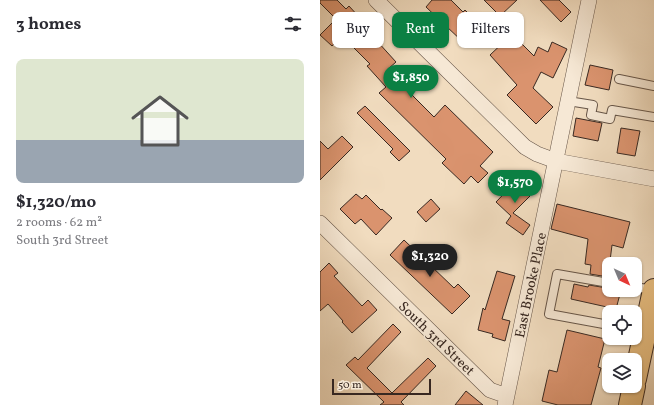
<!DOCTYPE html>
<html lang="en">
<head>
<meta charset="utf-8">
<style>
	:root { --surface:#fff; --page:#f2f2f3; --text:#2b2b33; --muted:#7c7c81; --accent:#0b8043 }
	body { margin:0; font-family:Vollkorn,serif; background:var(--page); color:var(--text); height:100vh; display:flex; flex-direction:column; font-size:15px; white-space:nowrap }
	* { box-sizing:border-box; margin:0 }
	p { font-size:13px; color:var(--muted) }
	.icon { flex:none; width:22px; height:22px; fill:none; stroke:currentColor; stroke-width:2; stroke-linecap:round; stroke-linejoin:round }
	.map { position:relative; flex:1; overflow:hidden }
	.details { display:flex; flex-direction:column; background:var(--surface); width:320px }
	.details>* { flex:none }
	.hud { position:absolute; left:12px; top:12px; width:262px; height:36px; display:flex; gap:8px }
	.needle { width:26px; rotate:136deg }
	.fabs { position:absolute; left:282px; top:257px; display:grid; gap:8px }
	.fabs a { display:grid; place-items:center; width:40px; height:40px; border-radius:8px; background:var(--surface); box-shadow:0 1px 3px #0004; font-size:20px }
	.scale { position:absolute; left:12px; bottom:10px; width:99px; box-sizing:border-box; padding-left:4px; border:2px solid #382821; border-top:0; font-size:11px; line-height:14px; white-space:nowrap; color:#382821; -webkit-text-stroke:3px #f6e8d5; paint-order:stroke }
	.price { position:absolute; translate:-50% -34px; padding:0 9px; border-radius:14px; background:var(--accent); color:#fff; font-size:13px; line-height:26px; filter:drop-shadow(0 1px 2px #0008) }
	.price::after { content:''; position:absolute; left:50%; top:24px; width:12px; height:9px; margin-left:-6px; background:inherit; clip-path:polygon(0 0,100% 0,50% 100%) }
	.price.current { background:#222; color:#fff }
	ul { padding:0; list-style:none }
	li { display:grid; align-content:center; gap:8px; height:212px; padding:0 16px }
	li span { display:grid; place-items:center; height:124px; border-radius:8px; color:#555 }
	li>.icon { margin-inline-start:auto }
	span .icon { width:72px; height:72px; fill:#fffc; stroke-width:1 }
	li b { font-size:17px }
	h2 { display:flex; justify-content:space-between; align-items:center; height:48px; padding:0 16px; font-size:17px }
	.pill { padding:0 14px; border-radius:8px; background:var(--surface); box-shadow:0 1px 3px #0004; font-size:14px; line-height:36px }
	.pill.current { background:var(--accent); color:#fff }
	main { display:flex; flex:1; min-height:0 }
	.map>svg:first-child { display:block }
</style>
</head>
<body>
<main>
<section class="details">
<h2>3 homes<svg class="icon" aria-label="filters" viewBox="0 0 24 24"><path d="M4 7h16M4 17h16"/><circle cx="9" cy="7" r="2"/><circle cx="15" cy="17" r="2"/></svg></h2>
<ul>
<li><span style="background:linear-gradient(#dfe7d0 65%,#9aa5b1 0)"><svg class="icon" aria-label="home" viewBox="0 0 24 24"><path d="M3 11l9-7 9 7M6 9v11h12V9"/></svg></span><div><b>$1,320/mo</b><p>2 rooms · 62 m²</p><p>South 3rd Street</p></div></li>
</ul>
</section>
<div class="map">
<svg width="334" height="405" viewBox="0 0 334 405">
	<rect width="100%" height="100%" fill="#f1dcbf"/>
	<filter id="stains"><feTurbulence type="fractalNoise" baseFrequency=".005" numOctaves="4"/><feColorMatrix values="0 0 0 0 .2 0 0 0 0 .09 0 0 0 0 .02 0 0 0 .5 -.17"/></filter>
	<radialGradient id="worn" r=".72"><stop offset=".6" stop-color="#630" stop-opacity="0"/><stop offset="1" stop-color="#630" stop-opacity=".3"/></radialGradient>
	<!-- building -->
	<path fill="#da936e" stroke="#382821" d="M0,0H17L26,9L29,6L40,18L38,19L58,39L57,41L76,62L68,69L94,97L114,117L125,105L173,152L160,166L168,173L158,183L151,176L144,184L122,163L126,159L59,93L66,87L47,66L50,64L22,36L12,46L0,35L16,19L0,3Z
		M112,0H131L143,12L145,10L161,26L144,43L106,7Z
		M164,0H197L180,16Z
		M220,0H239L251,12L241,22Z
		M187,39L193,45L198,40L214,56L218,47L228,52L232,42L247,49L233,78L221,72L213,88L233,107L216,124L187,95L197,85L170,55Z
		M270,65L293,70L289,90L265,85Z
		M45,106L90,151L79,161L70,152L73,149L37,113Z
		M256,118L282,123L278,141L253,136Z
		M301,128L320,131L315,156L297,153Z
		M22,136L33,147L0,180V141L8,149Z
		M201,176L210,184L204,190L210,196L193,213L210,225L203,235L186,223L191,216L176,202Z
		M36,194L42,199L46,195L61,210L62,209L72,218L56,235L41,219L35,224L20,209Z
		M111,199L120,209L106,222L97,212Z
		M237,204L310,222L303,248L292,245L288,277L270,274L271,265L265,264L268,239L231,229Z
		M84,240L134,288L138,284L150,296L132,314L70,255Z
		M9,263L18,273L14,276L42,306L48,300L57,310L32,333L22,322L23,321L8,304L0,311V272Z
		M177,271L195,276L182,319L190,321L185,341L172,337L173,334L158,330L163,308L165,310Z
		M254,284L268,287L269,285L287,288L286,291L300,294L296,309L251,299Z
		M73,324L81,332L47,368L72,393L108,358L116,366L81,402L84,405H60L64,402L26,365L35,357L38,360Z
		M247,330L285,339L278,367L281,368L271,405H238L222,401L229,370L237,372Z
		M146,391L163,405H135Z"/>
	<g fill="none" stroke-linecap="round" stroke-linejoin="round">
		<defs>
			<path id="service" d="M299,79L334,86
				M248,101L273,105L271,115L290,119L292,110L334,117
				M289,283L237,274L229,314L289,325
				M315,287L333,290"/>
			<path id="minor" d="M56,0L205,147L217,154L236,161L334,179
				M0,223L170,390L187,396
				M185,405L269,0"/>
			<path id="primary" d="M315,379L334,290
				M310,405L314,386"/>
		</defs>
		<!-- service casing -->
		<use href="#service" stroke="#665548" stroke-width="10"/>
		<!-- minor casing -->
		<use href="#minor" stroke="#665548" stroke-width="16"/>
		<!-- primary casing -->
		<use href="#primary" stroke="#382821" stroke-width="24"/>
		<!-- service -->
		<use href="#service" stroke="#f6e8d5" stroke-width="8"/>
		<!-- minor -->
		<use href="#minor" stroke="#f6e8d5" stroke-width="15"/>
		<!-- primary -->
		<use href="#primary" stroke="#e8be80" stroke-width="22"/>
	</g>
	<g text-anchor="middle" stroke-width="3" stroke-linejoin="round" paint-order="stroke">
		<!-- street labels -->
		<g font-size="14" fill="#382821" stroke="#f6e8d5">
			<text transform="translate(210 285) rotate(-78)" y="5">East Brooke Place</text>
			<text transform="translate(117 338) rotate(44)" y="5">South 3rd Street</text>
		</g>
	</g>
	<rect width="100%" height="100%" filter="url(#stains)"/>
	<rect width="100%" height="100%" fill="url(#worn)"/>
</svg>
<div class="fabs">
<a><svg class="needle" viewBox="-14 -14 28 28"><path d="M0-13l5 13h-10z" fill="#e53935"/><path d="M0 13l5-13h-10z" fill="#7c7c81"/></svg></a>
<a><svg class="icon" aria-label="locate" viewBox="0 0 24 24"><circle cx="12" cy="12" r="6"/><path d="M12 2v4M12 18v4M2 12h4M18 12h4"/></svg></a>
<a><svg class="icon" aria-label="layers" viewBox="0 0 24 24"><path d="M12 4l9 5-9 5-9-5zM3 14l9 5 9-5"/></svg></a>
</div>
<div class="scale">50 m</div>
<b class="price" style="left:91px;top:99px">$1,850</b>
<b class="price" style="left:195px;top:204px">$1,570</b>
<b class="price current" style="left:110px;top:278px">$1,320</b>
<div class="hud">
<a class="pill">Buy</a>
<a class="pill current">Rent</a>
<a class="pill">Filters</a>
</div>
</div>
</main>
</body>
</html>
